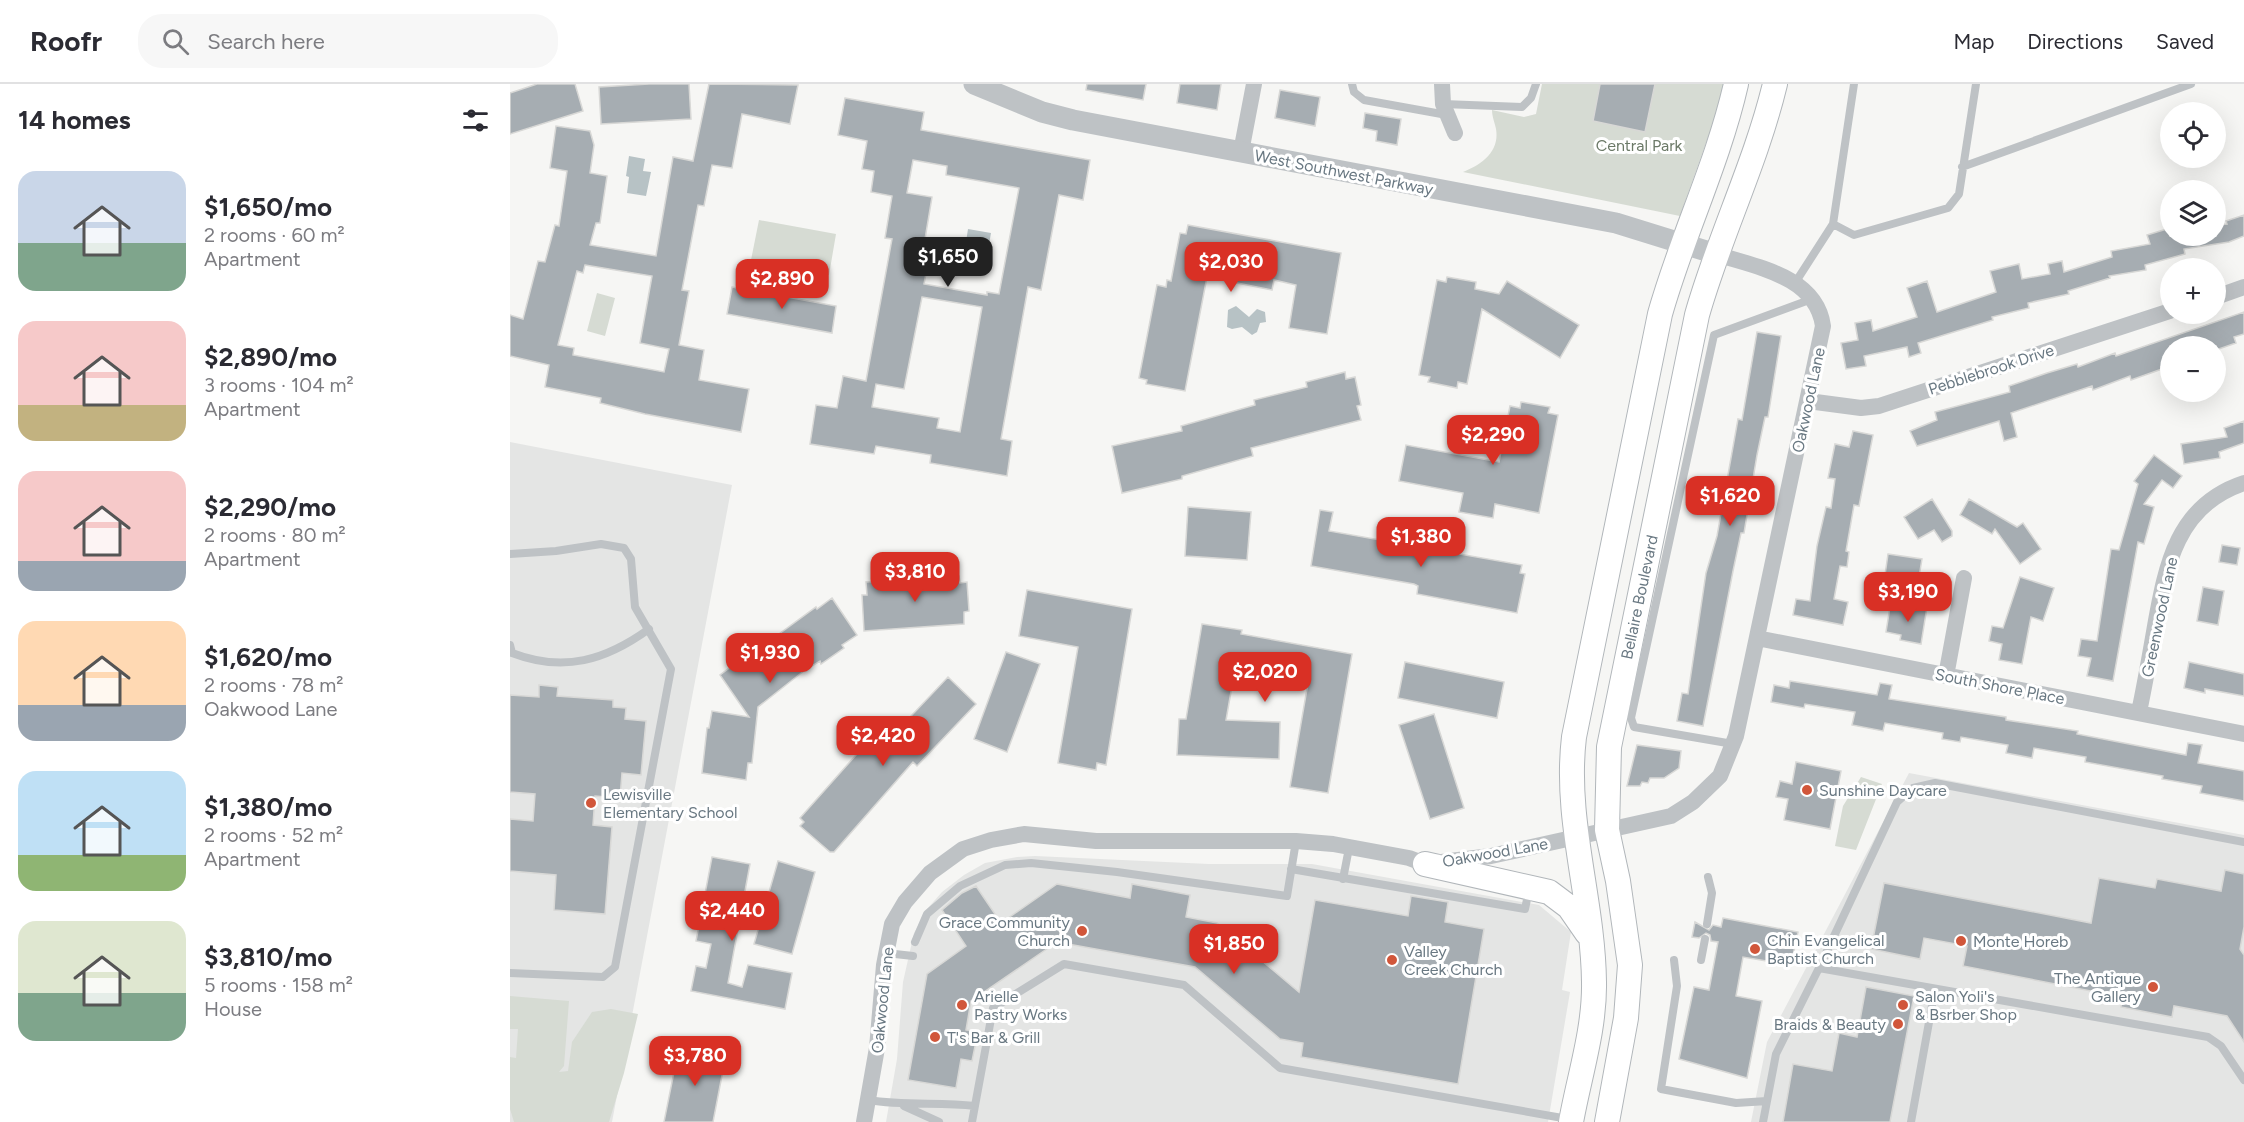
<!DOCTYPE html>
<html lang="en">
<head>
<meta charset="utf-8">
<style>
	:root { --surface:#fff; --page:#f7f7f7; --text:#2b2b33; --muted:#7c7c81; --line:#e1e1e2; --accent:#d93025 }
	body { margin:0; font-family:Figtree,sans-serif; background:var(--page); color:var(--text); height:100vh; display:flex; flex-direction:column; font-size:22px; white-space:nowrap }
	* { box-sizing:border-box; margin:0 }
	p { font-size:20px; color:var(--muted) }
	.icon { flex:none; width:33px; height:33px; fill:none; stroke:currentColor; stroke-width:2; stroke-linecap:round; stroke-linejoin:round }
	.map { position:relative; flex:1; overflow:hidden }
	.drawer { display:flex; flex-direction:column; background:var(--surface); width:510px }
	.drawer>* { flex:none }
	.tools { position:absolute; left:1650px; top:18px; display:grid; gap:12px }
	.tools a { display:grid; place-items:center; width:66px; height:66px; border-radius:50%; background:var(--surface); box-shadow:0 6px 24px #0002; font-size:30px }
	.price { position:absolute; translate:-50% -51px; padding:0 14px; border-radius:12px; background:var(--accent); color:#fff; font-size:20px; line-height:39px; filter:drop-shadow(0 2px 3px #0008) }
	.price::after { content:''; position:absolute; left:50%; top:36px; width:18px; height:14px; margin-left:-9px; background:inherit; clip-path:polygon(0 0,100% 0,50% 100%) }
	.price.active { background:#222; color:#fff }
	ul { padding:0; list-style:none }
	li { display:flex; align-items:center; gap:18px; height:150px; padding:0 18px }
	li span { display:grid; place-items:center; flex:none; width:168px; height:120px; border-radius:18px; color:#555 }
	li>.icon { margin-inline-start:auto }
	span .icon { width:72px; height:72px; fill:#fffc; stroke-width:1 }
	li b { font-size:26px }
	h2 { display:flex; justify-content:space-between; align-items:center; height:72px; padding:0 18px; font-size:26px }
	header { display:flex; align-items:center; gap:36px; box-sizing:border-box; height:84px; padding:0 30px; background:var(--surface); border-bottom:2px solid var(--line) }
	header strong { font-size:28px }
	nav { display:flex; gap:33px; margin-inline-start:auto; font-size:21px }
	.search { width:420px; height:54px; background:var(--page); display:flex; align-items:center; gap:15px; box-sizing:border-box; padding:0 21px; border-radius:24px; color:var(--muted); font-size:22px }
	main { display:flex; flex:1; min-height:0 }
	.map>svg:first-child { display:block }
</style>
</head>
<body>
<header>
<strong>Roofr</strong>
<div class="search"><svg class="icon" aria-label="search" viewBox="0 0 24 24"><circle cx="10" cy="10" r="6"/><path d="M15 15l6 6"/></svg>Search here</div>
<nav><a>Map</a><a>Directions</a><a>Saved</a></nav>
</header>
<main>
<section class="drawer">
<h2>14 homes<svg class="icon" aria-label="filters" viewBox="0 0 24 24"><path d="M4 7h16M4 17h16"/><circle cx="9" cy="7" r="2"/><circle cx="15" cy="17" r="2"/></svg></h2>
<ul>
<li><span style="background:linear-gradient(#c9d6e8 60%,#7fa58c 0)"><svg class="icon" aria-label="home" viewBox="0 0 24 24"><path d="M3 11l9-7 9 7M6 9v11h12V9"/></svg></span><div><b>$1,650/mo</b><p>2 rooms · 60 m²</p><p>Apartment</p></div></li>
<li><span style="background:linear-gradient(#f6c9c9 70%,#c2b280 0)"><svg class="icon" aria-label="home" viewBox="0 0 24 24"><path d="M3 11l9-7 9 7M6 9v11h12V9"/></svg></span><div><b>$2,890/mo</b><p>3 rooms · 104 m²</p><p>Apartment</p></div></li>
<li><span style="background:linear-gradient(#f6c9c9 75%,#9aa5b1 0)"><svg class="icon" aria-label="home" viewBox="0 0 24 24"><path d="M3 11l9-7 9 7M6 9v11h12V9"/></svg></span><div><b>$2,290/mo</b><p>2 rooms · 80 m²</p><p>Apartment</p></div></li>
<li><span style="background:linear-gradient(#ffd9b3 70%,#9aa5b1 0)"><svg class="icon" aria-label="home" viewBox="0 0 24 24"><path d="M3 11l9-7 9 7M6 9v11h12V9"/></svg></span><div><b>$1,620/mo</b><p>2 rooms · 78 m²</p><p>Oakwood Lane</p></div></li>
<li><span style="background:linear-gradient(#bfe0f5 70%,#8fb573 0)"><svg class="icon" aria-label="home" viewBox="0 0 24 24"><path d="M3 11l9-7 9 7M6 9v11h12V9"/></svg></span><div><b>$1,380/mo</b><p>2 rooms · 52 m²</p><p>Apartment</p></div></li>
<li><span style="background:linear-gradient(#dfe7d0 60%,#7fa58c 0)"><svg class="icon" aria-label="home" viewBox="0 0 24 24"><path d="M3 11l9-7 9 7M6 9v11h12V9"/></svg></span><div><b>$3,810/mo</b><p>5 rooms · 158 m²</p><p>House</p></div></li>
</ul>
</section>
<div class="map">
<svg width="1734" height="1038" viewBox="0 0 1734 1038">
	<rect width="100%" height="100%" fill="#f6f6f4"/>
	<!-- built -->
	<path fill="#e4e5e4" d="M0,358L222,401L102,1038H0Z
		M1399,689L1734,751V1038H1241L1257,958Z
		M525,772L699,780H802L1029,821L1061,848L1052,906L1060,908L1038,1038H376L387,975L393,898L404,849L417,825L432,808L454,791L475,779L507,773Z"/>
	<!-- green -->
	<path fill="#d6dbd3" d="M1032,0H1217L1170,132L953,88C971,81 990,68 986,45C985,39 982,33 982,26L1014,33L1026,30Z
		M249,136L326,150L319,191L241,176Z
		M87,209L105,214L95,252L77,247Z
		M1351,693L1372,700L1346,766L1325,762L1333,722Z
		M0,912L59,917L54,982L49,988L58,987L62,958L82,928L101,925L128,930L114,989L99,1038H4L0,1025V973L6,974L8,945H0Z"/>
	<!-- water -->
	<path fill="#b7c2c5" d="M119,72L135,75L133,87L141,88L136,112L117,109L119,93L116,92Z
		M458,145L481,149L476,177L471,176L470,182L459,180L461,167L465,168L467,160L456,158Z
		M726,222L739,233L747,225L755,228L756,238L750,239L747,248L742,251L732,243L722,245L717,243L718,226Z"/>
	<!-- building -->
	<path fill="#a6adb2" stroke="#d8d8d6" stroke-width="1.5" fill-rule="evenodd" d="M27,0H65L73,27L0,50V9Z
		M139,0H179L181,35L91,40L89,3Z
		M199,0L288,1L280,40L232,30L222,84L202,81L194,122L188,121L172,206L179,207L169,261L194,266L189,296L239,305L231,348L135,330L90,319L91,314L35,303L39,281L0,272V231L13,235L28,177L35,178L45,141L49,142L57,87L40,84L46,42L80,47L84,61L80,89L97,92L90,139H86L80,161L146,172L163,73L183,77ZM75,181L142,192L130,259L159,265L154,288L63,271L64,264L48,261L67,187L73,189Z
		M577,0H636L633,16L576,6Z
		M670,0H711L707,26L667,19Z
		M1090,0H1145L1135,48L1083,37Z
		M770,6L810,13L805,42L765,34Z
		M335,14L414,28L411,46L580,76L573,116L549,111L531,206L518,203L491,355L502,357L497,392L420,379L421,371L366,362L364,370L300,360L306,321L327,324L333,292L356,297L382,155L375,154L382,112L361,108L364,87L352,85L357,57L328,51ZM403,76L437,82L436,91L509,104L489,210L477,208V211L414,200L419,174L412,173L422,113L397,109ZM412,213L472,223L450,348L427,344L429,334L362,323L366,300L394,305Z
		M855,29L891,35L887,61L866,57L867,47L853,44Z
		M1734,131V152L1719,158L1674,165L1675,170L1635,181L1636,186L1599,192L1600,194L1558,207L1559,210L1518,219L1519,224L1482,233L1483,236L1408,259L1411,269L1399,273L1397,263L1354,272L1356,282L1336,285L1331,259L1348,256L1345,239L1361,236L1363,247L1407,233L1397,204L1417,197L1427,228L1486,208L1480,187L1509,180L1512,195L1540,190L1538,180L1552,177L1554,188L1602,173L1601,167L1640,160L1637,151L1660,144V152H1706V141L1717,140L1716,137Z
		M678,141L831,169L817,250L779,244L786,201L764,196L762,206L697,193L675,307L636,300L637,296L629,294L647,201L656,203L657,196L661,197L670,149L676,150Z
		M937,193L966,198L965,205L989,210L997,197L1069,241L1050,274L972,225L957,300L948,298L947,304L918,298L920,293L909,291L927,196L936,198Z
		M222,203L326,222L322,249L217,230Z
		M1734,228V250L1724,253L1726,259L1706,266V262H1660V280L1651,283L1652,285L1621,296L1620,292L1583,306L1582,302L1501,329L1507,353L1494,357L1489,337L1407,362L1400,347L1427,336L1425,328L1500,308L1499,302L1537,289L1567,280L1568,283L1605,269L1606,272Z
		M1247,248L1271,252L1258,333H1255L1247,371L1234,449H1231L1223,487L1193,642L1167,637L1172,609L1178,610L1196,489L1207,452L1228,335L1232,336Z
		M835,288L836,295L845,293L851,321L847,322L851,336L741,364L743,372L672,392V395L612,409L602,362L672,347L671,342L745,321L744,316L797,303L796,298Z
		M1011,318L1040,323L1038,329L1048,331L1029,429L985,420L983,434L949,428L953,409L889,397L896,361L989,378L1000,322L1010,324Z
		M1734,337V359L1709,368L1710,374L1674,380L1671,360L1717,353L1714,344Z
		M1343,347L1363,351L1349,422L1344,421L1336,467L1339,468L1337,483L1330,482L1324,515L1338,518L1333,541L1283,531L1286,515L1300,517L1307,462L1316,423L1321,424L1325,395L1318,394L1325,360L1339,363Z
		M1644,371L1672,392L1663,404L1652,396L1634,420L1644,423L1634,460L1628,458L1603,597L1577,592L1581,574L1568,572L1571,555L1587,557L1601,465L1609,466L1628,400L1624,397Z
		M1422,415L1442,447V452L1432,458L1424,446L1408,455L1394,433Z
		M1459,415L1507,443L1513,439L1531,465L1510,480L1485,445L1482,450L1450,431Z
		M678,423L741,428L737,476L675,472Z
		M810,426L823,428L819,447L1012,481L1010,489L1015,490L1007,529L907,510L908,502L904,500L801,482Z
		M1712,461L1730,464L1727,481L1709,478Z
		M1378,470L1412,475L1409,493L1386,489L1385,500L1374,498Z
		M449,492L450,499L457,498L459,527L454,528V540L354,547L352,511H357L356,498Z
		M1510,493L1544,504L1533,537L1521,533L1512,580L1489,576L1492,560L1479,557L1482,542L1493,544Z
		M1693,503L1714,507L1708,541L1687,537Z
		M517,506L622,525L596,681L587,679L586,686L548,679L568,563L509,552Z
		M322,514L347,551L332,561L334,564L311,580L310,577L295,586L248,623L242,679H238L236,696L192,689L197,644H199L202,627L239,633L210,591L246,564L247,566L306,523L307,525Z
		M1396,519L1417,523L1411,560L1390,556L1391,551L1376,548L1380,523L1395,526Z
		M692,540L732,546L731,550L842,570L818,709L780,703L798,599L725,585L716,636L770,638L769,675L667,671L669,635H676Z
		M496,568L530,580L497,668L464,655Z
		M895,578L994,598L987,634L888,614Z
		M1679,578L1734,590V612L1695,605V609L1674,604Z
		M438,593L466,620L407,682L403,678L324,768H320L290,742L294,738L290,734L354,662L362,669H366Z
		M1280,597L1367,611L1370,599L1382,601L1379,615L1496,633V636L1568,647L1567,650L1676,671L1678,659L1692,661L1688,679L1734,687V717L1690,709L1692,702L1652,695L1653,692L1575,678L1576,673L1524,664L1522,674L1496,669L1498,661L1451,653L1450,658L1432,655L1433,649L1375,639L1373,647L1342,641L1345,628L1295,620L1294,624L1261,618L1264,601L1279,604Z
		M29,601L48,603L47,612L103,616V623L116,624L115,635L136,637L131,691L112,689L110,714L85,712L83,741L102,743L95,830L44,826L46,791L0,787V735L23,737L25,710L0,708V611L29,613Z
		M924,630L954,724L920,735L889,641Z
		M1127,661L1171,667L1169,684L1154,694H1140L1138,699L1132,698L1130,702H1117Z
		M1286,678L1331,687L1320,745L1274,736L1278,715L1266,713L1270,697L1282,700Z
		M202,773L240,780L218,899L232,903L238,881L282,889L275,925L181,907L186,882L196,884L201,860L186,857Z
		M268,777L305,788L282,870L244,860Z
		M1715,786L1734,790V843L1730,865L1734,871V958L1717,932L1664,922L1662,933L1611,923L1612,913L1453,882L1457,862L1414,854L1410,875L1361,865L1374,799L1581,839L1589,794L1645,804L1647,795L1711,807Z
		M547,800L620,814L622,800L680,811L676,833L707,839L789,908L805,816L898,832L901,812L938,818L935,838L974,845L948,1000L791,973L793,959L770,955L685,883L547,858L461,917L456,946L468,948L462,977L451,975L446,1004L398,996L417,890L456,862L432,826L452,809L466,802L491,839Z
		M1213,834L1288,848L1281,881L1233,873L1226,912L1252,917L1237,994L1169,975L1184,903L1199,906L1208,858L1201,857L1200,851L1196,849L1189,854L1182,853L1185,838L1199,846L1203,841L1211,843Z
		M1356,903L1404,912L1380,1038H1273L1283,980L1322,987L1329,949L1347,953Z
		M177,962L206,968L205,974L215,976L203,1038H154L168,968L176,970Z"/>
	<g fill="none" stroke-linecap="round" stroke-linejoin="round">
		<defs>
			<path id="secondary" d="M915,780L1039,808L1059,823L1077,849
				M1061,1038C1069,993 1085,945 1084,898C1083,815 1054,736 1064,653L1150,230C1172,152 1208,79 1226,0
				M1097,1038L1116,934L1120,881L1108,797L1097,746L1099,663L1187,231C1209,153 1246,79 1265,0"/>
		</defs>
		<!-- secondary casing -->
		<use href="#secondary" stroke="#b1b6ba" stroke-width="26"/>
		<!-- service -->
		<path stroke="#bec2c5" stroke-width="8" d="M842,0L844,8L854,16L937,31
			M933,20L1012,23L1021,14L1026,0
			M1452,83L1681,0
			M1323,140L1344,151L1438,124L1449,110L1466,0
			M1285,199L1323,140L1344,0
			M0,470L46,467L91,460L114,464L121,475L125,523L161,585L105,883L93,893L0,889
			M0,561L2,569C54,589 96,576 139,545
			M1223,660L1124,643L1121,634L1204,251L1302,215
			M781,785L1015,825L1019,806
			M833,795L839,764
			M1197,840L1202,809L1198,793
			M405,858L417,830L450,802L495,781L521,779L607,788L777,812L786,757
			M376,869L403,872
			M1164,876L1167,902L1151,1005L1226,1019L1257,1017
			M1191,876L1195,855
			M1309,884L1387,718L1403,704L1425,699L1734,758
			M358,1016C395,1022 428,1018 465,1022
			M394,1022L429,1038
			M462,1038L483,924L554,880L674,901L770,984L1058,1035
			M1253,1038L1266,970L1309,884L1698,953L1711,962L1734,996
			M1401,1038L1425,905"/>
		<!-- minor -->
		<path stroke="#bec2c5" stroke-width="16" d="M932,0L933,20L945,49
			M731,68L744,0
			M1706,213L1734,203
			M1298,317L1351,324L1369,322L1660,227
			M1247,554L1734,650
			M1436,592L1454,494
			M1629,628C1635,600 1640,571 1645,542C1656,481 1667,421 1734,399
			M354,1038L367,964L374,881L382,840L395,818L420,789L453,765L481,756L514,750L586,757H786L823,760L899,774L915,780L981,772L1161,732L1183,718L1210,692L1226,652L1313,242C1306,192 1246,183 1206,170"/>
		<!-- tertiary -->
		<path stroke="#bec2c5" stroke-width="21" d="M464,0L532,28L563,36L1106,139L1206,170"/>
		<!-- secondary -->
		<use href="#secondary" stroke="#fff" stroke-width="24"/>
	</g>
	<!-- markers -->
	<g fill="#d1563a" stroke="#fff" stroke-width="2">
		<circle cx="1297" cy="706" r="6"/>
		<circle cx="81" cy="719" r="6"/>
		<circle cx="572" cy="847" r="6"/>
		<circle cx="1451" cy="857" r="6"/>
		<circle cx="1245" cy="865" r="6"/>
		<circle cx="882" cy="876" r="6"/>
		<circle cx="1643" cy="903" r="6"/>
		<circle cx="452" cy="921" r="6"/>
		<circle cx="1393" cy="921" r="6"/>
		<circle cx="1388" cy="940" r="6"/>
		<circle cx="425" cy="953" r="6"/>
	</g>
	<g text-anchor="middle" stroke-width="6" stroke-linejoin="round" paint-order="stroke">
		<!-- park labels -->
		<g font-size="16" fill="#6b7967" stroke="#fff">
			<text x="1129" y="67">Central Park</text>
		</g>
		<!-- street labels -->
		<g font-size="16" fill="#697882" stroke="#fff">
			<text transform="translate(834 88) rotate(11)" y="6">West Southwest Parkway</text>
			<text transform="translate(1481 285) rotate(-18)" y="6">Pebblebrook Drive</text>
			<text transform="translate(1298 316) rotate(-78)" y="6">Oakwood Lane</text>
			<text transform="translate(1129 513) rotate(-78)" y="6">Bellaire Boulevard</text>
			<text transform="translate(1649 533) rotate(-78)" y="6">Greenwood Lane</text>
			<text transform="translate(1490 602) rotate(11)" y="6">South Shore Place</text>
			<text transform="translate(985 768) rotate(-10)" y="6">Oakwood Lane</text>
			<text transform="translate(372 916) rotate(-84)" y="6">Oakwood Lane</text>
		</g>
		<!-- poi labels -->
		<g font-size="16" fill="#697882" stroke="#fff" text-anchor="start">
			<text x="1309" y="712">Sunshine Daycare</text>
			<text x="93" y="716">Lewisville<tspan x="93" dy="18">Elementary School</tspan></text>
			<text x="560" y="844" text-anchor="end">Grace Community<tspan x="560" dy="18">Church</tspan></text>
			<text x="1257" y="862">Chin Evangelical<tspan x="1257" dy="18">Baptist Church</tspan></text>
			<text x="1463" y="863">Monte Horeb</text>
			<text x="894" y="873">Valley<tspan x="894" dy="18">Creek Church</tspan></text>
			<text x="1631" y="900" text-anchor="end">The Antique<tspan x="1631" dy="18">Gallery</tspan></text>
			<text x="464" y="918">Arielle<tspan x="464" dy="18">Pastry Works</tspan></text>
			<text x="1405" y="918">Salon Yoli's<tspan x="1405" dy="18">&amp; Bsrber Shop</tspan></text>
			<text x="1376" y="946" text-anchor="end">Braids &amp; Beauty</text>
			<text x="437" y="959">T's Bar &amp; Grill</text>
		</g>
	</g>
</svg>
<div class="tools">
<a><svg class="icon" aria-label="locate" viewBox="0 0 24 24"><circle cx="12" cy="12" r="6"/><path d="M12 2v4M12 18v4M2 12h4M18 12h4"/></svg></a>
<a><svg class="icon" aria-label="layers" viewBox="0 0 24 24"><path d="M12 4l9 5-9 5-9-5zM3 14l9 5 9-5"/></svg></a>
<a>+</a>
<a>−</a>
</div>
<b class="price active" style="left:438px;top:204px">$1,650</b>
<b class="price" style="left:721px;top:209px">$2,030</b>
<b class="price" style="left:272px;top:226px">$2,890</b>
<b class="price" style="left:983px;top:382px">$2,290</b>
<b class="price" style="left:1220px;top:443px">$1,620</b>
<b class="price" style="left:911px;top:484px">$1,380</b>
<b class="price" style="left:405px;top:519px">$3,810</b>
<b class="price" style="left:1398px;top:539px">$3,190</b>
<b class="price" style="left:260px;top:600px">$1,930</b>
<b class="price" style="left:755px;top:619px">$2,020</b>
<b class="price" style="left:373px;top:683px">$2,420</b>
<b class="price" style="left:222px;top:858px">$2,440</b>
<b class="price" style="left:724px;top:891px">$1,850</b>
<b class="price" style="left:185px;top:1003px">$3,780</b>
</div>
</main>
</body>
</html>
